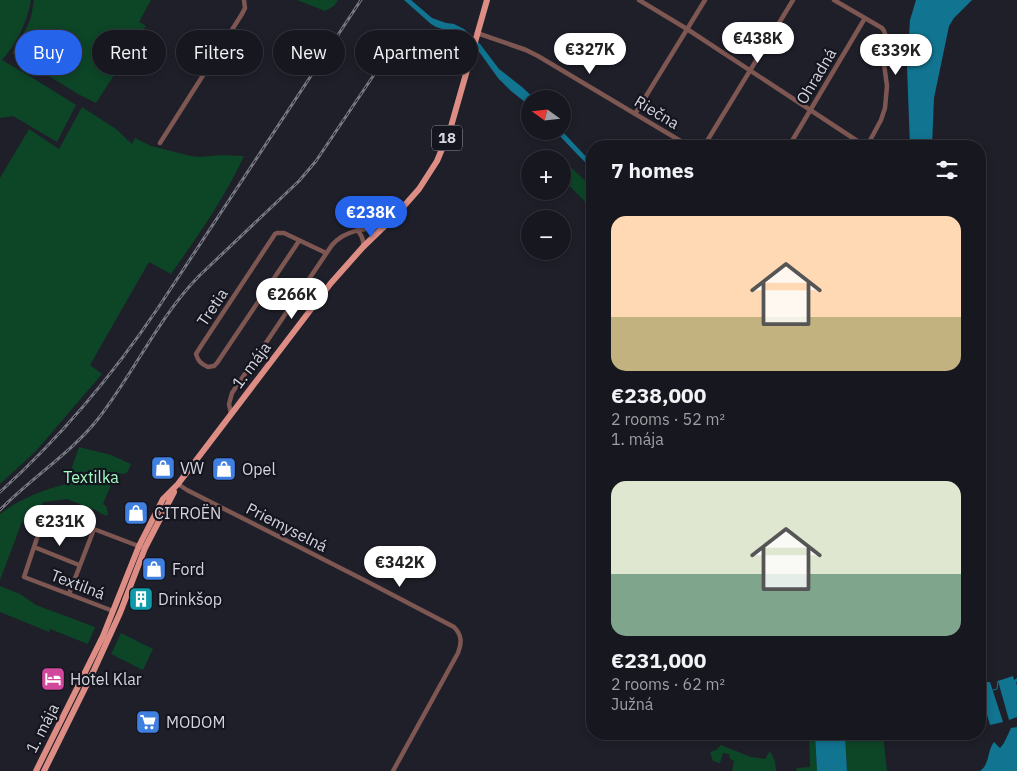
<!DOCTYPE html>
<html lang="en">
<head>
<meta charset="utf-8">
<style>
	:root { --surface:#16171f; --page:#23242c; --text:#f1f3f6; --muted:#9e9fa4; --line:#35363d; --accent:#2563eb }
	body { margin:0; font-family:"IBM Plex Sans",sans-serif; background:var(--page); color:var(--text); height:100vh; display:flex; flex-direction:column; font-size:19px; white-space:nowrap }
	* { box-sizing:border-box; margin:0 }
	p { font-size:16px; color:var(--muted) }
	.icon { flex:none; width:28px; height:28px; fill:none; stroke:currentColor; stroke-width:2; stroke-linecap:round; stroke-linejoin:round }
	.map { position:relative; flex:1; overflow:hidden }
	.panel { position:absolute; left:586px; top:140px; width:400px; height:600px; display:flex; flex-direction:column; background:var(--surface); border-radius:20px; box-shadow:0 2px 8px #0003,0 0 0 1px var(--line) }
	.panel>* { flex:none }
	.guide { position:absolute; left:15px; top:30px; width:475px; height:45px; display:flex; gap:10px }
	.needle { width:32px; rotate:285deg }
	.tools { position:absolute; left:521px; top:90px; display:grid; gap:10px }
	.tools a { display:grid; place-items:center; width:50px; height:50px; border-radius:50%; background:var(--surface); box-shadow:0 2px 8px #0003,0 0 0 1px var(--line); font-size:25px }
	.price { position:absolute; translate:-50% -42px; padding:0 11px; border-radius:18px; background:#fff; color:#222; font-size:16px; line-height:32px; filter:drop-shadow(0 1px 2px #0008) }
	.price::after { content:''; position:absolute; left:50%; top:30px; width:15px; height:11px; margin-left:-8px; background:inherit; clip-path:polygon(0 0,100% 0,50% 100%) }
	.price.selected { background:var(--accent); color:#fff }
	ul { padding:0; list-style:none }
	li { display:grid; align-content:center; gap:10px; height:265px; padding:0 25px }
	li span { display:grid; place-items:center; height:155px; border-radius:15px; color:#555 }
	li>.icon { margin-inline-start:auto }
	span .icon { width:90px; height:90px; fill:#fffc; stroke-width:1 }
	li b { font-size:21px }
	h2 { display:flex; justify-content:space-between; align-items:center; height:60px; padding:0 25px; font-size:21px }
	.tag { padding:0 18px; border-radius:22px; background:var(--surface); box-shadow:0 2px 8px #0003,0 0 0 1px var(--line); font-size:18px; line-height:45px }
	.tag.selected { background:var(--accent); color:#fff }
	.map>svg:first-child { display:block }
</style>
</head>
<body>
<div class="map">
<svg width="1017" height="771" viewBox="0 0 1017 771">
	<rect width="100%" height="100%" fill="#1e1f29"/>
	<!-- green -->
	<path fill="#0d4527" d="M0,0H31C27,23 17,43 2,60L28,75L76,105L57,142L13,116L0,118Z
		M34,0H151L139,22L146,26L96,103L78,94L12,53L28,25L31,17Z
		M297,0H338L334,6L325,11Z
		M82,107L116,129L132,144L135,138L151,146L191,156L201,157L220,155L244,156C224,199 198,236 171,274L149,262L90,365L102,374L36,451L0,484V178L29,129L59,149Z
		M564,161L592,187V209L563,179V162Z
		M79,447L111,455L131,464L128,471L125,474L116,473L103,504L106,506L108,513L107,516L100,513L97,511L67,499L44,502L35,514L31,524L22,522L0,580V514C19,499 43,490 66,484Z
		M0,586L20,594L36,605L95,627L88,644L50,629L49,632L0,612Z
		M121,633L153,649L143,670L111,654Z
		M809,734H815L817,771H796L797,768L810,767Z
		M845,734H883L887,771H847Z
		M721,745L751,757L765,759L770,751L775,761L776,771H732L734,761L730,759L729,754L723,753L720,763L713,761L710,752L716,750Z"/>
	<!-- water -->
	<path fill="#117491" d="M404,0H411L432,18L446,23L454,24L464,29L480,44L499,69L522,87L535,99H530V106L511,91L498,78L480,53L465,36L460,32L449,31L436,27L431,24Z
		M916,0H972L954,18L949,26L934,98L932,146H910L907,67L910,20Z
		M555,131H562L592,163V169L577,154Z
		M1013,676L1014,680L1017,678V682H1016L1017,686V717L1009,720L998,681Z
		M980,682H990L1003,722L990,725L980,691Z
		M1017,727V771H980C990,764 987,751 994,742L1000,748L1004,743L1011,728Z
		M815,734H845L847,771H817Z"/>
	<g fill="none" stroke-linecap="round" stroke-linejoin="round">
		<!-- stream -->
		<path stroke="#117491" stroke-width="1" d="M993,690L997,689L998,681"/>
		<!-- minor -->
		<path stroke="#7e5752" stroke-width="4.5" d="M639,0L687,29L865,146
			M834,0L882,28L884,31L886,36L884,64L887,86L885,108L881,120L867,146
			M477,33L526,50L538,56L689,146
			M635,114L705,0
			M160,143L242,14L245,8L244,0
			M704,146L793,0
			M789,146L865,18
			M357,230C362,235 364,240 363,247
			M299,241L217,363L214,366L208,367C201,364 198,361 196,354L201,346L275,234L277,233H284L326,253
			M231,414L229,404L232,393L332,245C345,230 365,228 384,228
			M178,484L187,490L366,581L454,627C462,635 462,643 458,653L393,771
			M34,547L79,565
			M69,594L94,529
			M113,611L24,577L42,523C45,517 51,515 57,515L141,547"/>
		<!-- primary -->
		<path stroke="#dd8d84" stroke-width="6" d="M36,771L103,636L139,546L163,499L178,484L331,283L363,247L396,215L419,189L437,161L450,130L487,0
			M44,771L94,670L120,613L145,548L174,492"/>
		<defs>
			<path id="rail" d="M0,492C61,437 112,376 158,308L361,0
				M0,510C31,478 70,454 98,419C134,373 158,318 199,276L299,181L316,161L392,48"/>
		</defs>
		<!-- rail casing -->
		<use href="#rail" stroke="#777881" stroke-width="3"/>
		<!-- rail -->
		<use href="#rail" stroke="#151520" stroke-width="1" stroke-dasharray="4" stroke-linecap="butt"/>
	</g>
	<!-- icons -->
	<defs>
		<symbol id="shop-square" viewBox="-11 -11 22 22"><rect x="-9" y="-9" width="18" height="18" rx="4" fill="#3f7fe0" stroke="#151520"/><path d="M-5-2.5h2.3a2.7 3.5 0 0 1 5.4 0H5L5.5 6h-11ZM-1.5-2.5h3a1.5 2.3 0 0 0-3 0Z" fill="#fff"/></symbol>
		<symbol id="building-square" viewBox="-11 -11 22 22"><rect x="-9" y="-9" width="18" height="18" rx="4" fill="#0f9aa8" stroke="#151520"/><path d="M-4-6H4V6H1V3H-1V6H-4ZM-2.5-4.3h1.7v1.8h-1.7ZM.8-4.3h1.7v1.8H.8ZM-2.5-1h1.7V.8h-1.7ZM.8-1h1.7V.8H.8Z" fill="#fff"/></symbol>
		<symbol id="hotel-square" viewBox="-11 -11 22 22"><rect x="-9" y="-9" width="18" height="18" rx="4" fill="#d1479c" stroke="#151520"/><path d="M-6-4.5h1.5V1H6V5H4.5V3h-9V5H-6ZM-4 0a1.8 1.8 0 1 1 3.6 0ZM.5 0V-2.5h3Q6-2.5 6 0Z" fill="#fff"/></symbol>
		<symbol id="supermarket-square" viewBox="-11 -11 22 22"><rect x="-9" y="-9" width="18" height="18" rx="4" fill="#3f7fe0" stroke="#151520"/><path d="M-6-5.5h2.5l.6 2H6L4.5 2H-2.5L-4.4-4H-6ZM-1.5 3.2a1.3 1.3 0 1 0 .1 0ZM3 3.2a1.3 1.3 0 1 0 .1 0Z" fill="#fff"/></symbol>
	</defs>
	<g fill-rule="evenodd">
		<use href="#shop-square" x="149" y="454" width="28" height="28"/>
		<use href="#shop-square" x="210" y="455" width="28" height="28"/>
		<use href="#shop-square" x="122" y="499" width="28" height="28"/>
		<use href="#shop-square" x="140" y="555" width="28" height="28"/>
		<use href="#building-square" x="127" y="585" width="28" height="28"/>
		<use href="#hotel-square" x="39" y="665" width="28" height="28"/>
		<use href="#supermarket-square" x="134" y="708" width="28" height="28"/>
	</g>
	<g text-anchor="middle" stroke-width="4.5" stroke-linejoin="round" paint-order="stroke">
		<!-- shield labels -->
		<rect fill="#151520" stroke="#9a9ba3" stroke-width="1" x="432" y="125.5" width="30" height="25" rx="4"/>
		<g font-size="15" font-weight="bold" fill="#d3d4db">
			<text x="447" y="143">18</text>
		</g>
		<!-- street labels -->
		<g font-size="16" fill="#d3d4db" stroke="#151520">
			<text transform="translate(816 76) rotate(-59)" y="6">Ohradná</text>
			<text transform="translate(657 112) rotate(31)" y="6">Riečna</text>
			<text transform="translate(212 307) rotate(-56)" y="6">Tretia</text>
			<text transform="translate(251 365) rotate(-53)" y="6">1. mája</text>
			<text transform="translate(287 527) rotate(27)" y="6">Priemyselná</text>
			<text transform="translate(78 584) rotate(21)" y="6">Textilná</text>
			<text transform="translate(42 728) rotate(-63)" y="6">1. mája</text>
		</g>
		<!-- poi labels -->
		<g font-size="16" fill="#d3d4db" stroke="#151520" text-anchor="start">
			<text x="180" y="474">VW</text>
			<text x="242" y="475">Opel</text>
			<text x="154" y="519">CITROËN</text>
			<text x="172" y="575">Ford</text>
			<text x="158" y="605">Drinkšop</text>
			<text x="70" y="685">Hotel Klar</text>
			<text x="166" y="728">MODOM</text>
		</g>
		<!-- park labels -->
		<g font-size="16" fill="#a2fbc1" stroke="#151520">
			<text x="91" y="483">Textilka</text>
		</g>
	</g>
</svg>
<div class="tools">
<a><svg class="needle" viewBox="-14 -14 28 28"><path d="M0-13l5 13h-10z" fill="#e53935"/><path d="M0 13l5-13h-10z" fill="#9e9fa4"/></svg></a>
<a>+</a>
<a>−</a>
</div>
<b class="price" style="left:758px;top:64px">€438K</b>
<b class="price" style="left:590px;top:75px">€327K</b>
<b class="price" style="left:896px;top:76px">€339K</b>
<b class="price selected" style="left:371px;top:238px">€238K</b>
<b class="price" style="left:292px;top:320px">€266K</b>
<b class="price" style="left:60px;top:547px">€231K</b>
<b class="price" style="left:400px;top:588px">€342K</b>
<div class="guide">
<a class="tag selected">Buy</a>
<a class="tag">Rent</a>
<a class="tag">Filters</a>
<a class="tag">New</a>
<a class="tag">Apartment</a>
</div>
<section class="panel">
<h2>7 homes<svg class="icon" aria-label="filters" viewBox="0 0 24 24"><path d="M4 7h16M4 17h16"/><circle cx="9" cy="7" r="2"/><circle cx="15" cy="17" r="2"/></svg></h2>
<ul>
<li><span style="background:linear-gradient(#ffd9b3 65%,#c2b280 0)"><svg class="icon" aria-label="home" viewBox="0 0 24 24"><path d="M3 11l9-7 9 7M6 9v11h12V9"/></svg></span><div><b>€238,000</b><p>2 rooms · 52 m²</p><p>1. mája</p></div></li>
<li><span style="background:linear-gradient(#dfe7d0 60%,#7fa58c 0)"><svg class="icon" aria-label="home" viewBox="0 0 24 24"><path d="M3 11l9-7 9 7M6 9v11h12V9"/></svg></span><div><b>€231,000</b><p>2 rooms · 62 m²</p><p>Južná</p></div></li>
</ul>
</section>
</div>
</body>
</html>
